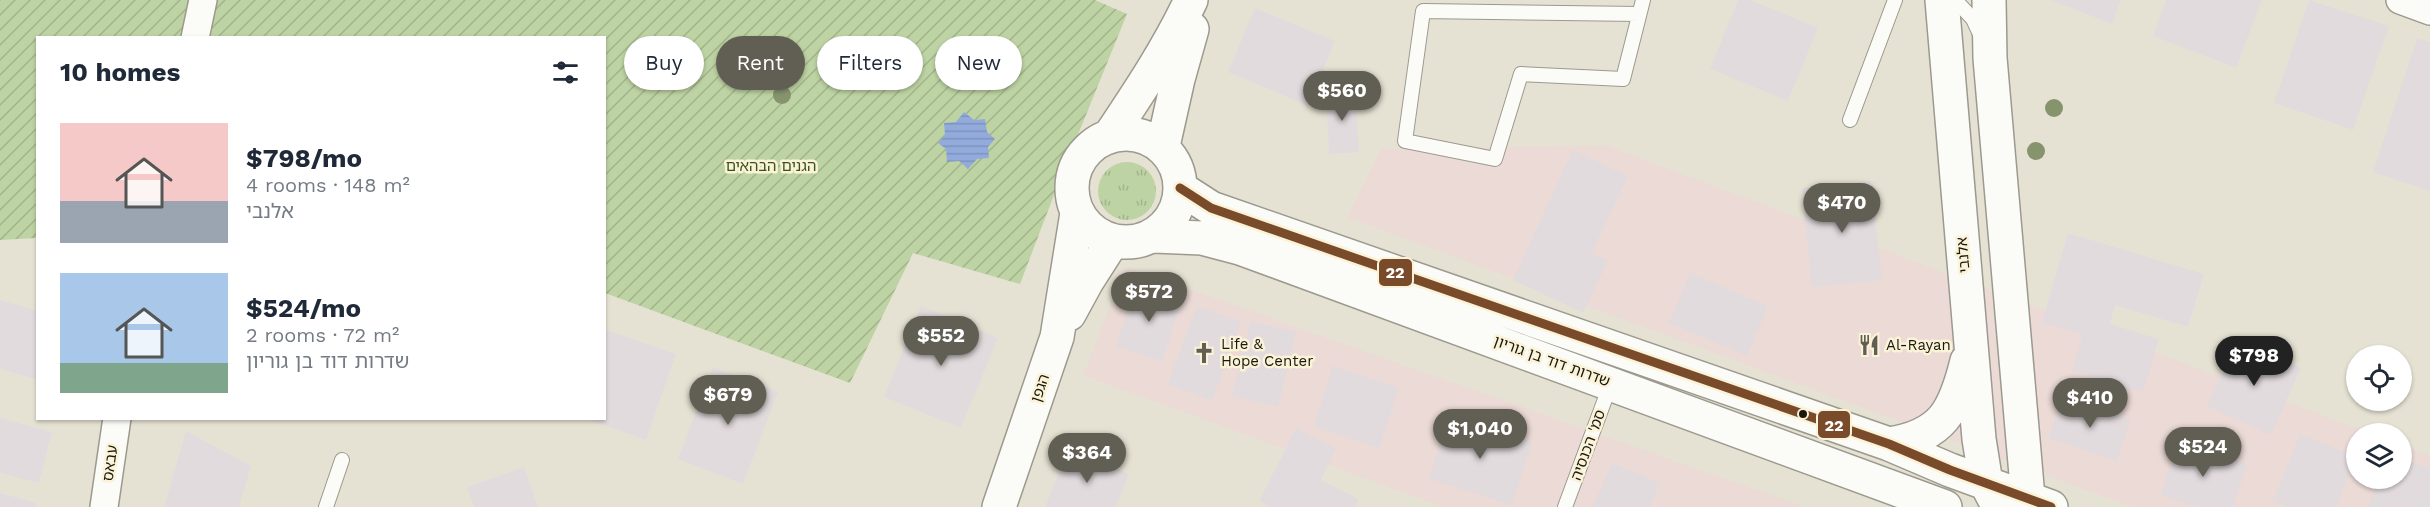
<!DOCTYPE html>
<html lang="en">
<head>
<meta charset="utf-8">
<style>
	:root { --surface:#fff; --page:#f2f2f3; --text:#1f2937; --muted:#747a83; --accent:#615f53 }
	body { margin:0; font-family:"Work Sans","Noto Sans Hebrew",sans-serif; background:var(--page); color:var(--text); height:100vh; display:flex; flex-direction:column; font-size:22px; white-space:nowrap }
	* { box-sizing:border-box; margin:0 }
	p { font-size:20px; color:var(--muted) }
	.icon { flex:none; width:33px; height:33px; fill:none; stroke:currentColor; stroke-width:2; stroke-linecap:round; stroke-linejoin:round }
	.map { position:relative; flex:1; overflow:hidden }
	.drawer { position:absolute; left:36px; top:36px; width:570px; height:384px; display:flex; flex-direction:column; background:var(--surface); border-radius:0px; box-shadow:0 2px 4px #0004 }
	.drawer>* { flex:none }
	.hud { position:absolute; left:624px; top:36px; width:570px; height:54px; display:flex; gap:12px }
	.fabs { position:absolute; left:2346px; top:345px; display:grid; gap:12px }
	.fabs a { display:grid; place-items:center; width:66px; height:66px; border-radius:50%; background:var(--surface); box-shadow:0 2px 4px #0004; font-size:30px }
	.price { position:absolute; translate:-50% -51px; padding:0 14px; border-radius:21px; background:var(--accent); color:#fff; font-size:20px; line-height:39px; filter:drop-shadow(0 2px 3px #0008) }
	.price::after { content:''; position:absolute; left:50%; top:36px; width:18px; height:14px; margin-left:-9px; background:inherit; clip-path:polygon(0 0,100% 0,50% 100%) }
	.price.selected { background:#222; color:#fff }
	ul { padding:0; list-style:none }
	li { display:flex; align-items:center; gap:18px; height:150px; padding:0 24px }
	li span { display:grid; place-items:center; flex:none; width:168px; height:120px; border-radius:0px; color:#555 }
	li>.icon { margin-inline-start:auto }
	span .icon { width:72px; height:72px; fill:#fffc; stroke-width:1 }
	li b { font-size:26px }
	h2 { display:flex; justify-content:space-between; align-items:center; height:72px; padding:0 24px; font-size:26px }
	.tag { padding:0 21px; border-radius:27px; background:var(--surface); box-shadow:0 2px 4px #0004; font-size:21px; line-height:54px }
	.tag.selected { background:var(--accent); color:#fff }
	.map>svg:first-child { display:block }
</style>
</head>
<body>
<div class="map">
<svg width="2430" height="507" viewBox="0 0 2430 507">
	<defs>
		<pattern id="grass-tufts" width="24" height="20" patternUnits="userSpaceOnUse" patternTransform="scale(1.5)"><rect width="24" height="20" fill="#bdd3a3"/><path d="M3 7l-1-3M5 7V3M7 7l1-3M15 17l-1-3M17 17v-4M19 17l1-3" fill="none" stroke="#a2b48b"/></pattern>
		<pattern id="garden-furrows" width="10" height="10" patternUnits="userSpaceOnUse" patternTransform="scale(1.5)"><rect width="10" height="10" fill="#bdd3a3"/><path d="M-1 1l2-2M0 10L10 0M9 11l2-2" fill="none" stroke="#a2b48b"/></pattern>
		<pattern id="water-rules" width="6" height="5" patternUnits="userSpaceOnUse" patternTransform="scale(1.5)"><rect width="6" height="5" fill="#93abdc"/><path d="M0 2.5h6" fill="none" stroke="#7e92bc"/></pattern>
	</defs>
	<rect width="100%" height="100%" fill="#e6e2d3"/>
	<!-- commercial -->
	<path fill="#ebdad6" d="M1607,146L2370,433L2356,434V478H2402V445L2430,456V507H2132L1347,217L1381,149Z
		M1126,267L1805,507H1443L1083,375Z"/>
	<!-- grass -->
	<path fill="url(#grass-tufts)" d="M1098 191a29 29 0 1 1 58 0a29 29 0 1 1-58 0Z"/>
	<!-- garden -->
	<path fill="url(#garden-furrows)" d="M0,0H1095L1127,14L1062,174L1020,284L913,253L850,383L605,293L604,38H38L37,238L0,240Z"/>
	<!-- water -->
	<path fill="url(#water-rules)" d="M964,112L974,120L985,119L987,132L995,139L988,147L989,158L977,159L968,169L959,161L947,162L946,149L938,143L945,135L944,123L956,122Z"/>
	<!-- building -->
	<path fill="#e2dbde" d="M1738,0H1751L1818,28L1788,101L1710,69Z
		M2051,0H2121L2112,24Z
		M2166,0H2262L2236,68L2153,36Z
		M2309,0L2389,26L2353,130L2274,103Z
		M1255,8L1335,41L1308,106L1228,72Z
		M2417,38L2430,42V191L2373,172Z
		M1355,90L1359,152L1329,154L1326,92Z
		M1573,150L1628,176L1591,254L1608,260L1583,313L1513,280Z
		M1871,181L1882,280L1812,287L1802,188Z
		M2068,233L2204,274L2188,327L2115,305L2110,324L2159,339L2143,392L2072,370L2083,335L2042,322Z
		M1690,273L1768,306L1747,356L1669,323Z
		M1135,286L1182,301L1162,361L1116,346Z
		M0,300L38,311V380L0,369Z
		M921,306L998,338L961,428L884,397Z
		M1197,306L1241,322L1212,401L1168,384Z
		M1251,321L1296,332L1278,407L1232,396Z
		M604,329L676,354L646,440L587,419L604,418Z
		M2238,339L2301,368L2271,435L2207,406Z
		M1333,366L1399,388L1379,448L1314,426Z
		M713,367L778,392L743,484L678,459Z
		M2063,397L2130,420L2117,461L2049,438Z
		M1449,414L1532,441L1512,505L1429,479Z
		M0,418L52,432L39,483L0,473Z
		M1296,428L1336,449L1321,480L1359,499L1355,507H1270L1259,501Z
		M186,431L251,466L239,507H164Z
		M2300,434L2356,457L2336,507H2287L2273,501Z
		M2178,441L2247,464L2233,507H2198L2161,495Z
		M1068,450L1129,474L1116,507H1045Z
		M2402,458L2430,469V507H2368L2379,478H2402Z
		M1612,463L1660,483L1650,507H1593Z
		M524,467L538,507H474L467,487Z
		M0,493L37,503L36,507H0Z"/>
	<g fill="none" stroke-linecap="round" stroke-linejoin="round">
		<defs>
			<path id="lane" d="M1955,0L1973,19L1980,34
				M1639,14L1423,11L1405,141L1495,159L1521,74L1623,79L1643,0
				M1850,120L1895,0
				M326,507L342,460
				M1565,507L1611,383"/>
			<path id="street" d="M2400,0L2430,11
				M195,38L203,0
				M104,507L117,418"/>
			<path id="secondary" d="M1942,0L1979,439L1986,483L1995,500
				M1989,0L1990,58L2028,498L2022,507
				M1072 188a54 54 0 1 1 108 0a54 54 0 1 1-108 0Z
				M1109,137C1139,92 1168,49 1191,0
				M1163,146L1178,79L1192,29
				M1180,188L1211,208L1889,444L1950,470L2051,507
				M1154,236L1202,238L1240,248L1945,507
				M1069,314L1087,281L1112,242
				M1889,444C1943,436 1955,410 1967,361
				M999,507L1057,337L1077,213"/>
		</defs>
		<!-- lane casing -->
		<use href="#lane" stroke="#9c998e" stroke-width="16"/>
		<!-- street casing -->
		<use href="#street" stroke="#9c998e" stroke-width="30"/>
		<!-- secondary casing -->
		<use href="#secondary" stroke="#9c998e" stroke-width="36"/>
		<!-- lane -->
		<use href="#lane" stroke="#fbfbf8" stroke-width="14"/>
		<!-- street -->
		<use href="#street" stroke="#fbfbf8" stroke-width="27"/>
		<!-- secondary -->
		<use href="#secondary" stroke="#fbfbf8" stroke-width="33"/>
		<defs>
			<path id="bus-1" d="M1180,188L1211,208L1889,444L1950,470L2051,507"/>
		</defs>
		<!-- bus-1 casing -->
		<use href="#bus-1" stroke="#fbf3d8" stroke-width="14"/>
		<!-- bus-1 -->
		<use href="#bus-1" stroke="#7a4b2a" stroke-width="9"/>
	</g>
	<!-- trees -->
	<g fill="#86946e">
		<circle cx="655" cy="47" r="9"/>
		<circle cx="782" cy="95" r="9"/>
		<circle cx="2054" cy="108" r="9"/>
		<circle cx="2036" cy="151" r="9"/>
	</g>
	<!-- icons -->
	<defs>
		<symbol id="restaurant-bare" viewBox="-9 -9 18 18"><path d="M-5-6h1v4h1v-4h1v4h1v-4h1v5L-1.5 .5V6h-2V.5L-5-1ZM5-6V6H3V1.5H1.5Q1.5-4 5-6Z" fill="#615f53" stroke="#fbf3d8" stroke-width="2.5" paint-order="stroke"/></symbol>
		<symbol id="church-bare" viewBox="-9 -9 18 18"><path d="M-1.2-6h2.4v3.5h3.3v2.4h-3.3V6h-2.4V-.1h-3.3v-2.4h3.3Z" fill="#615f53" stroke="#fbf3d8" stroke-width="2.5" paint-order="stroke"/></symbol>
	</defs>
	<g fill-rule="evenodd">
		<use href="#restaurant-bare" x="1854" y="330" width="30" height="30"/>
		<use href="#church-bare" x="1189" y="338" width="30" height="30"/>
	</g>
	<!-- markers -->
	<circle fill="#1a180e" stroke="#fbf3d8" stroke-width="2" cx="1803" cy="414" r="5"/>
	<g text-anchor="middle" stroke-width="5" stroke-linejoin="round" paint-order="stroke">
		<!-- park labels -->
		<g font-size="15" fill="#37541b" stroke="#fbf3d8">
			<text x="771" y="171">הגנים הבהאים</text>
		</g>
		<!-- street labels -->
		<g font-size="15" fill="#1a180e" stroke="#fbf3d8">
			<text transform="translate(1963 255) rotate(-95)" y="5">אלנבי</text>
			<text transform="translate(1552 361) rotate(20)" y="5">שדרות דוד בן גוריון</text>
			<text transform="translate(1040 388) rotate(-71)" y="5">הגפן</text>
			<text transform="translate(1588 445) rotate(-70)" y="5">סמ' הכנסיה</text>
			<text transform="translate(110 463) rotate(-82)" y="5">עבאס</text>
		</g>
		<!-- poi labels -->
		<g font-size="15" fill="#1a180e" stroke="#fbf3d8" text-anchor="start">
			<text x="1221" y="349">Life &amp;<tspan x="1221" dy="17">Hope Center</tspan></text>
			<text x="1886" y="350">Al-Rayan</text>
		</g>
	</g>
	<g stroke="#fbf3d8" stroke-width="2">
		<rect x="1378" y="258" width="35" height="29" rx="6" fill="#7a4b2a"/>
		<rect x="1817" y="410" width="34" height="29" rx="6" fill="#7a4b2a"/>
	</g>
	<g font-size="16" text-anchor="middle" font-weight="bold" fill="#fff">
		<text x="1395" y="278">22</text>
		<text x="1834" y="431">22</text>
	</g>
</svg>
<div class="fabs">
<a><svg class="icon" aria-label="locate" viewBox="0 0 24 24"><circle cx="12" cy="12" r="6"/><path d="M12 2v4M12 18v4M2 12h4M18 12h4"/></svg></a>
<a><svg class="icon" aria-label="layers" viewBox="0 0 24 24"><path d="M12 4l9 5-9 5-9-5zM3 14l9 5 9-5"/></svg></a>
</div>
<b class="price" style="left:1342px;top:122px">$560</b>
<b class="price" style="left:1842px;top:234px">$470</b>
<b class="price" style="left:1149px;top:323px">$572</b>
<b class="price" style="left:941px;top:367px">$552</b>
<b class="price selected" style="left:2254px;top:387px">$798</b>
<b class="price" style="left:728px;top:426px">$679</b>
<b class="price" style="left:2090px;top:429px">$410</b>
<b class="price" style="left:1480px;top:460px">$1,040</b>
<b class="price" style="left:2203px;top:478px">$524</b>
<b class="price" style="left:1087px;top:484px">$364</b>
<div class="hud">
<a class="tag">Buy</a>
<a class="tag selected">Rent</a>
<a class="tag">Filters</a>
<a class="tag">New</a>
</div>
<section class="drawer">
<h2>10 homes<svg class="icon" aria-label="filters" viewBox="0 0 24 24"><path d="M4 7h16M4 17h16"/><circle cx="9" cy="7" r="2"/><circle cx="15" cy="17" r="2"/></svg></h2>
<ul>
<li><span style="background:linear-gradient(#f6c9c9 65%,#9aa5b1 0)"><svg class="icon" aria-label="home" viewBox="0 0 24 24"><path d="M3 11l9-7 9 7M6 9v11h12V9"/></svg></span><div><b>$798/mo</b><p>4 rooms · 148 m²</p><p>אלנבי</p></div></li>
<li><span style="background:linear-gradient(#a9c7e8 75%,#7fa58c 0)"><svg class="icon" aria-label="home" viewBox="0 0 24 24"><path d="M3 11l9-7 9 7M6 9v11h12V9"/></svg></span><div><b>$524/mo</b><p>2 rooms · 72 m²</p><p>שדרות דוד בן גוריון</p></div></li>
</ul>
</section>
</div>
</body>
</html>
